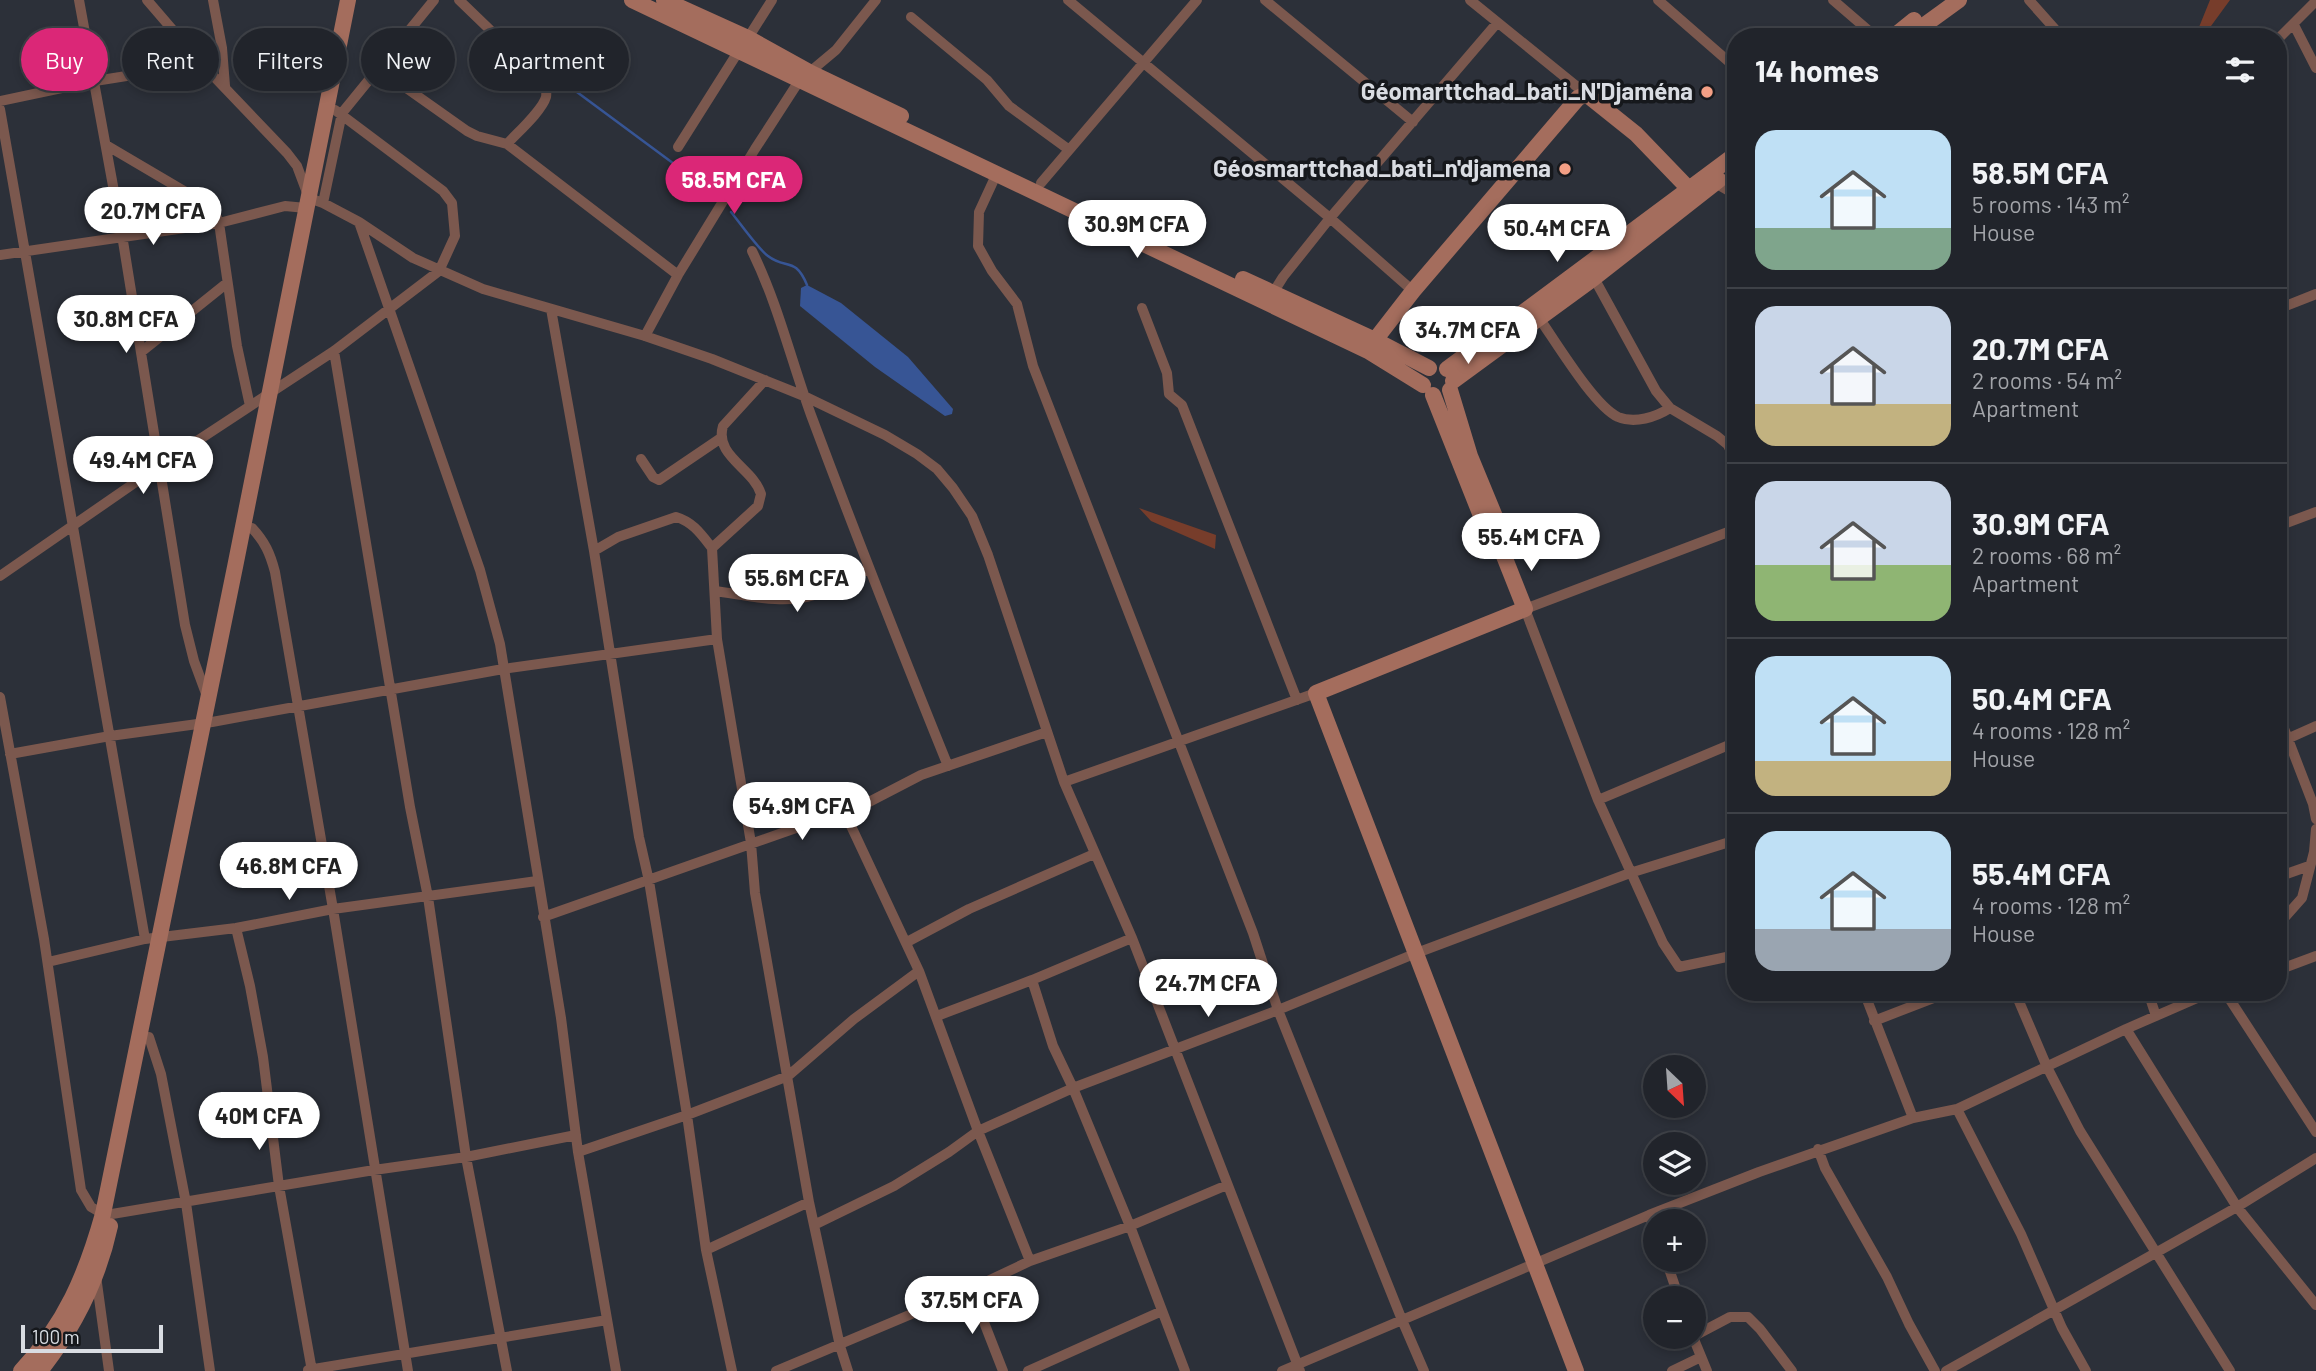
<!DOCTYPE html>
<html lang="en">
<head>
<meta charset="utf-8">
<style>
	:root { --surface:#21242b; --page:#2d3037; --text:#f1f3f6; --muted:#a2a4a9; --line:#3e4147; --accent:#db2777 }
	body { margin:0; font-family:Barlow,sans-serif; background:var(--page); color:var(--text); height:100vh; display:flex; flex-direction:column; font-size:26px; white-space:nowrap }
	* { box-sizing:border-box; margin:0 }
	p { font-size:23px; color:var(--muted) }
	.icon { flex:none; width:38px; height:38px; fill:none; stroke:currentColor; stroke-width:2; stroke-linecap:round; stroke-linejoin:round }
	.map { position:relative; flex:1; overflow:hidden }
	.panel { position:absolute; left:1727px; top:28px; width:560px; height:973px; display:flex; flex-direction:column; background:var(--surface); border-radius:28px; box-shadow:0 4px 10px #0003,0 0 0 2px var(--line) }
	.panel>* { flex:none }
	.banner { position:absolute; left:21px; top:28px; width:665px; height:63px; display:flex; gap:14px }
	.needle { width:46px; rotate:155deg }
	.tools { position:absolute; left:1643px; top:1055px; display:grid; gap:14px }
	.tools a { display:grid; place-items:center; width:63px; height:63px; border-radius:50%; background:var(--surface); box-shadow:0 4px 10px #0003,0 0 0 2px var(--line); font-size:35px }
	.scale { position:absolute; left:21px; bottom:18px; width:142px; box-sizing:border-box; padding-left:7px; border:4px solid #d9dce2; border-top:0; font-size:19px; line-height:24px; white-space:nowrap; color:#d9dce2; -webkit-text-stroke:5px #16181c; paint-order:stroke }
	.price { position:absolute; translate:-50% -60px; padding:0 16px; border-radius:24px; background:#fff; color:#222; font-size:23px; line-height:46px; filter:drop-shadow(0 2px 4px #0008) }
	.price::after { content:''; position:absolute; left:50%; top:42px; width:21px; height:16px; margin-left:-10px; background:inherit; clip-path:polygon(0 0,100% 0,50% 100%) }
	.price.on { background:var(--accent); color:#fff }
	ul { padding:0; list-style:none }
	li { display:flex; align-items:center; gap:21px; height:175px; padding:0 28px }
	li+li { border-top:2px solid var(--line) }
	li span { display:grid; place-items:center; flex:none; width:196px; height:140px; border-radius:21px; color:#555 }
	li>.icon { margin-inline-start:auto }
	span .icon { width:84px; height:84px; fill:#fffc; stroke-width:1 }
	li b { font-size:30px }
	h2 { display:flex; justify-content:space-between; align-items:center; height:84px; padding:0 28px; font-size:30px }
	.chip { padding:0 24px; border-radius:32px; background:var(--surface); box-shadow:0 4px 10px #0003,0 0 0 2px var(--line); font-size:24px; line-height:63px }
	.chip.on { background:var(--accent); color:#fff }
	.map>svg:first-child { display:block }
</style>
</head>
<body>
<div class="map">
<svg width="2316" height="1371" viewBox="0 0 2316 1371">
	<rect width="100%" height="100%" fill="#2c3039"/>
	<!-- green -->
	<path fill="#773d2b" d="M2210,0H2230L2203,37H2195Z
		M1139,508L1216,535L1215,549L1151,521Z"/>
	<!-- water -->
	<path fill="#375595" d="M807,285L841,303L908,357L953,409L952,414L945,416L875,367L800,306L801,288Z"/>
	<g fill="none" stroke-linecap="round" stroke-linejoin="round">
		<!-- stream -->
		<path stroke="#375595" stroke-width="2.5" d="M512,44L712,192
			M731,212C740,223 758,249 768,256C786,270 795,256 807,285"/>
		<!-- street -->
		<path stroke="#7b584e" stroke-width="10" d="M79,0L122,235L185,625L194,661L208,699
			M147,0L202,64L287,153L297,166L309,198L323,203L359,222L413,258L483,289L645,336L712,359L804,396L885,435L917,454L937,469L953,488L972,516L988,555L1064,782L1132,938L1300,1371
			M213,0L222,48L225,86
			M459,0L542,80C545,85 547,91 546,97C542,111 517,133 507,144
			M1068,0L1330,218L1413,291
			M1265,0L1413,122
			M1470,0L1586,94
			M1658,0L1736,68
			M1833,0L1876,37
			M2029,0L2062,37
			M911,17L987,80L1009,106L1068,149
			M2294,25L2316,68
			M748,38L772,0
			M2278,39L2316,1
			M378,68L467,131L477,136L507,144L678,275
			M0,101L95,81L202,64
			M0,109L145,939
			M106,145L213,208L219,223L237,346L250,406
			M678,147L738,52
			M997,173L979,212L978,246L992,271L1017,304L1033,366L1253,933L1278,1010L1402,1320L1424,1371
			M1041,183L1197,0
			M1715,183L1736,195
			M323,203L342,113L434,0
			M359,222L480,570L500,644L561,1018L578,1152L616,1371
			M752,251C778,304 791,360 811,415C855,533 901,650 948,766
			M0,255L219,223L285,206L306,208
			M1594,278L1656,391L1670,408L1717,436L1728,445L1736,463
			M1271,296L1283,277L1330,218L1497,23
			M1142,308L1167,373L1169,394L1182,405L1297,700
			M551,309L594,551L639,837L649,881L687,1115L706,1250L732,1371
			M2278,309L2316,294
			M1539,318C1556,342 1594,406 1618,417C1635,424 1656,417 1670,408
			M645,336L678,275L755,149L799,81L836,50L876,0
			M334,351L410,807L428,897L466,1157L507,1371
			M141,352L227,283
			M765,380L723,426C714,456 753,468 761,494L758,506L712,548L717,639L751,843L755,893L809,1202L840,1346L848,1371
			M641,459L653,477L659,480L721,438
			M2278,526L2316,512
			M252,528C265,542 270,553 275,572L333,909L408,1371
			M1736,529L1525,609L1598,800L1663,943L1679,967L1736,955
			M594,551L618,537L676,517C693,522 701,534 712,548
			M0,576L159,466L334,351L439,271L455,236L452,203L443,191L335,110
			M715,591C746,595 783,605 814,595C832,589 851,577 868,569
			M0,697L44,939L81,1190L91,1207L103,1214H112L374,1170L466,1157L576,1135
			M2278,713L2313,804L2316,819
			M2278,743L2316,726
			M10,754L110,736L212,722L503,669L717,639
			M1064,782L1316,693
			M1598,800L1736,742
			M2278,877L2309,866
			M543,917L867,803L921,775L1047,732
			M2278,925L2302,898L2314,852L2316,829
			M236,928L250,986L263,1057L279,1186L312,1371
			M1132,938L1032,980L1053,1046L1073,1088L1130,1226L1185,1371
			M907,942L969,909L1094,854
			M48,962L145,939L236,928L333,909L537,881
			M2278,970L2316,956
			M919,971L978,1131L1030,1261
			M1864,992L1913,1118
			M2015,992L2047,1067L2080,1131L2230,1371
			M2148,992L2156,1016
			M2225,992L2316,1132
			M937,1016L1032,980
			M1874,1021L1949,992
			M2126,1029L2237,1207L2316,1305
			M149,1037L161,1074L186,1203L210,1371
			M1957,1109L2021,1234L2062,1328L2086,1371
			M1818,1149L1825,1168L1887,1277L1909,1324L1935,1371
			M578,1152L687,1115L788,1076L854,1019L919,971L844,811
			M1649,1215L1656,1232
			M814,1225L894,1186L949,1152L978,1131L1073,1088L1278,1010L1414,954L1630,873L1736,840
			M706,1250L809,1202
			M1666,1260L1679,1298
			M96,1276L109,1371
			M971,1289L1003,1371
			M1694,1336L1730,1317H1748L1760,1329L1792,1371
			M1693,1337L1707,1371
			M308,1370L607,1320
			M776,1371L971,1289L1030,1261L1130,1226L1227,1185
			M1028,1371L1162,1311
			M1282,1371L1649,1215L1759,1172L1913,1118L1957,1109L2126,1029L2211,992
			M1672,1371L1701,1357
			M1946,1371L2237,1207L2316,1158"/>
		<!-- secondary -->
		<path stroke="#a46d5d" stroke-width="16" d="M632,0L1368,351L1423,385
			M664,0L748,38L811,73L901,116
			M1893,37L1914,20
			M1908,37L1959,0
			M1243,279L1375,340L1429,368
			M1375,340L1413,291L1578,98L1586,94L1636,134L1689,189
			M1447,369L1736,154
			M1453,381L1594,278L1719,180
			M1450,390L1470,456L1503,536L1502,551
			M1433,395L1491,541L1502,551L1525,609L1316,693L1576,1371
			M21,1371C65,1324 86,1275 103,1214L235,567L348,0
			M40,1371C74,1328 98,1281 110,1226"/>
	</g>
	<!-- markers -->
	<g fill="#f39f85" stroke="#16181c" stroke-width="2.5">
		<circle cx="1707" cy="92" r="7"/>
		<circle cx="1565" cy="169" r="7"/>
	</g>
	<g text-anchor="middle" stroke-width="7" stroke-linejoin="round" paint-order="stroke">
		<!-- poi labels -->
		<g font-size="24" font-weight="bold" fill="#d9dce2" stroke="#16181c" text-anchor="end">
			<text x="1693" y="100">Géomarttchad_bati_N'Djaména</text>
			<text x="1551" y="177">Géosmarttchad_bati_n'djamena</text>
		</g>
	</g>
</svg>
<div class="tools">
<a><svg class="needle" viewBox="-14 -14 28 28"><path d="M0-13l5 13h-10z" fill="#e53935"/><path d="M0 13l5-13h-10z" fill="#a2a4a9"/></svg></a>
<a><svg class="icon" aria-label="layers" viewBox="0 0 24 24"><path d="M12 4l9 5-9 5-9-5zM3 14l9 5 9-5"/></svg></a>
<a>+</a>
<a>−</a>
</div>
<div class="scale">100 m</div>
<b class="price on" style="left:734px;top:216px">58.5M CFA</b>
<b class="price" style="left:153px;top:247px">20.7M CFA</b>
<b class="price" style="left:1137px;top:260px">30.9M CFA</b>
<b class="price" style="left:1557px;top:264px">50.4M CFA</b>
<b class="price" style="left:126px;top:355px">30.8M CFA</b>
<b class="price" style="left:1468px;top:366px">34.7M CFA</b>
<b class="price" style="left:143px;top:496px">49.4M CFA</b>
<b class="price" style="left:1531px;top:573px">55.4M CFA</b>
<b class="price" style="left:797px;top:614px">55.6M CFA</b>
<b class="price" style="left:802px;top:842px">54.9M CFA</b>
<b class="price" style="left:289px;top:902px">46.8M CFA</b>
<b class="price" style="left:1208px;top:1019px">24.7M CFA</b>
<b class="price" style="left:259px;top:1152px">40M CFA</b>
<b class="price" style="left:972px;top:1336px">37.5M CFA</b>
<div class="banner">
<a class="chip on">Buy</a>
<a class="chip">Rent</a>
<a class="chip">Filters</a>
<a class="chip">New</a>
<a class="chip">Apartment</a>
</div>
<section class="panel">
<h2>14 homes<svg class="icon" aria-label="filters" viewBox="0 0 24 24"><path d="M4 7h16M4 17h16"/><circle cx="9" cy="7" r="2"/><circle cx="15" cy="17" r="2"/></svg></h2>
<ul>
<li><span style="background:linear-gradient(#bfe0f5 70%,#7fa58c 0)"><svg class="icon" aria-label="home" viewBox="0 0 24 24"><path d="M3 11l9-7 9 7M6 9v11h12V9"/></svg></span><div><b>58.5M CFA</b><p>5 rooms · 143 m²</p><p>House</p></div></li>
<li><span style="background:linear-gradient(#c9d6e8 70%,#c2b280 0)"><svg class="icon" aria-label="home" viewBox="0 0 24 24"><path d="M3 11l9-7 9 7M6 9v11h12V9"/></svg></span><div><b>20.7M CFA</b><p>2 rooms · 54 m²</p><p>Apartment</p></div></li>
<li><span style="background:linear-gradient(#c9d6e8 60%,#8fb573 0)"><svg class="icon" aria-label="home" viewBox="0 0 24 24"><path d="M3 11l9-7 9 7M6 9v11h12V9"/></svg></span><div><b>30.9M CFA</b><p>2 rooms · 68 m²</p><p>Apartment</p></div></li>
<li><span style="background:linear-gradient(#bfe0f5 75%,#c2b280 0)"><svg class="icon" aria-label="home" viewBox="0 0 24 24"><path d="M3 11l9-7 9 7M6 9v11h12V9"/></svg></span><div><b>50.4M CFA</b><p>4 rooms · 128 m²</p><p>House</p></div></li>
<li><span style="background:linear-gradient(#bfe0f5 70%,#9aa5b1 0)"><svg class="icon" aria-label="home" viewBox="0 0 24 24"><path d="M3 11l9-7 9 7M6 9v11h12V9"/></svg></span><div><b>55.4M CFA</b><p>4 rooms · 128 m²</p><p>House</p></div></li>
</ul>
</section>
</div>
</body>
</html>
